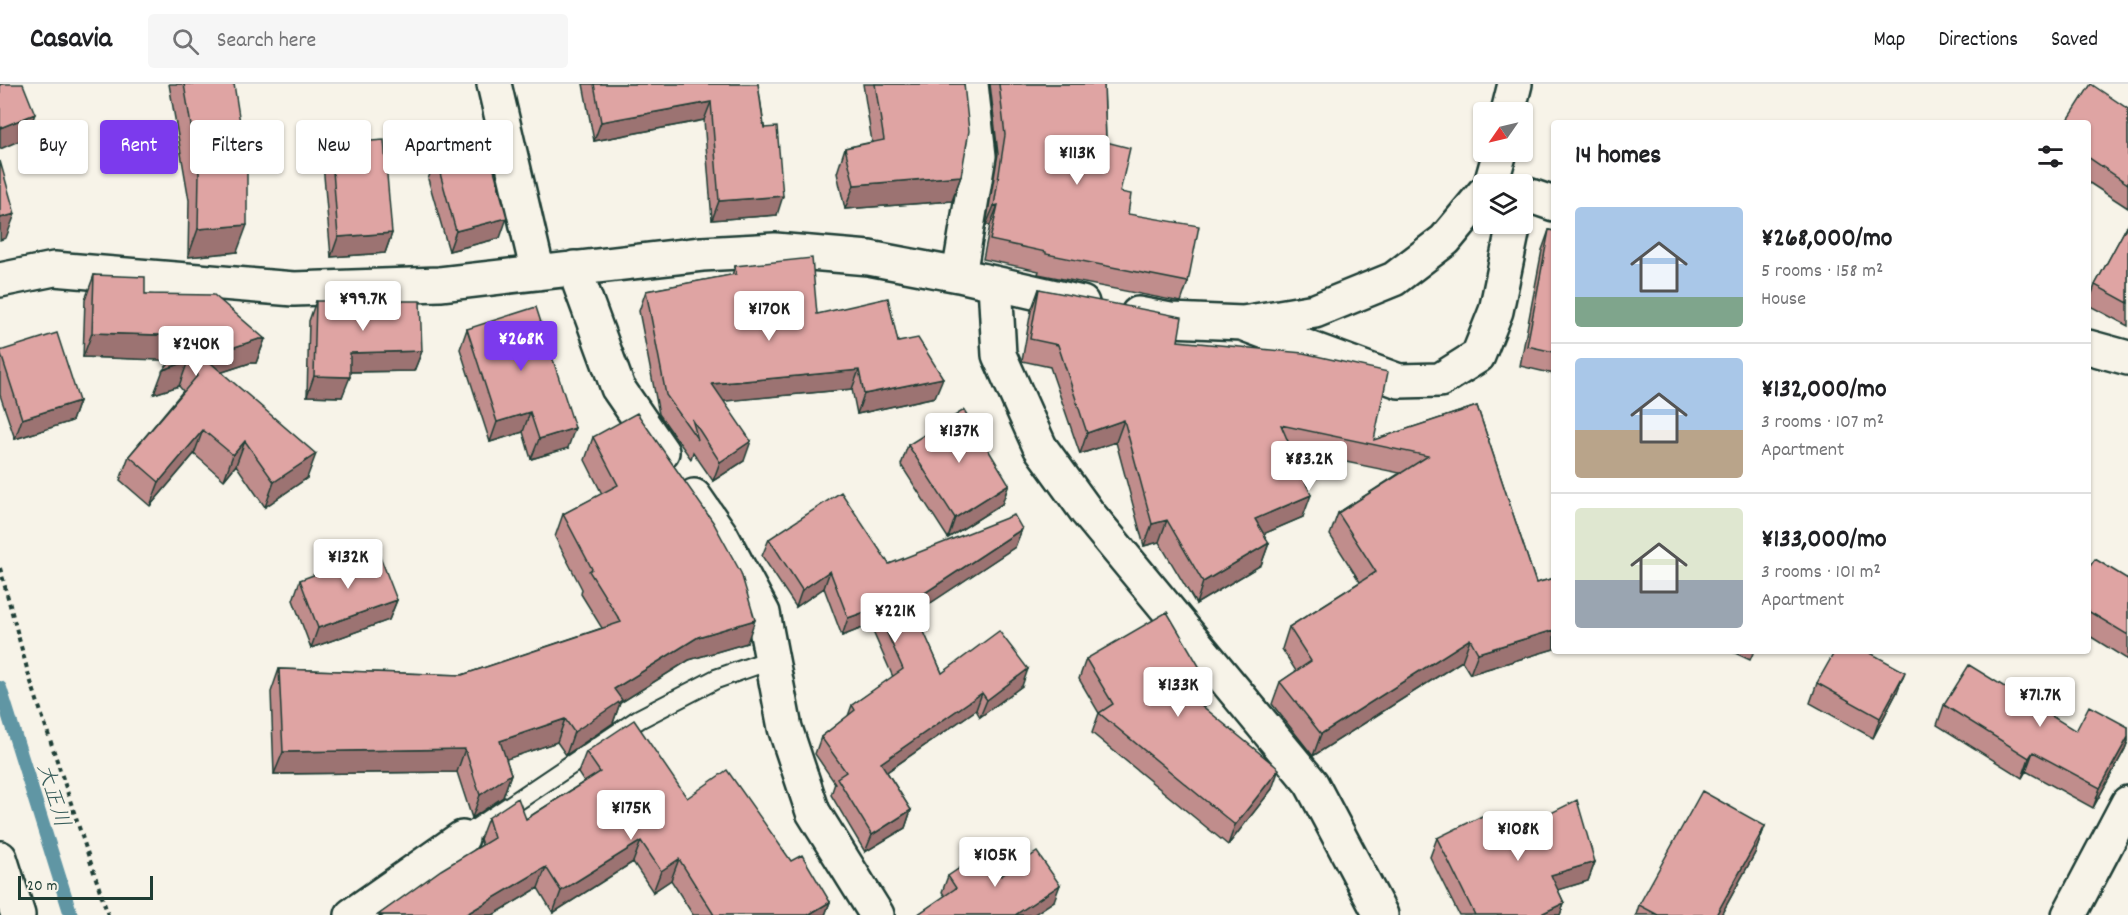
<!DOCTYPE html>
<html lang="en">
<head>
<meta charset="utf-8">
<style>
	:root { --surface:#fff; --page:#f6f6f6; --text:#202124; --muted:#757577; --line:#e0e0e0; --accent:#7c3aed }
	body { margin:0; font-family:Dekko,"Klee One",sans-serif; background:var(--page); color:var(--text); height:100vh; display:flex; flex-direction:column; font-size:22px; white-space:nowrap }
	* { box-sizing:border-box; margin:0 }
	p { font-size:20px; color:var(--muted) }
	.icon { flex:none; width:33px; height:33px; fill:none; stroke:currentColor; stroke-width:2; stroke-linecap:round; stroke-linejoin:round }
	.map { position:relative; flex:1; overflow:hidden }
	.side { position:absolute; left:1551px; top:36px; width:540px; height:534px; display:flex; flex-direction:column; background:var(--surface); border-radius:6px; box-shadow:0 2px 4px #0004 }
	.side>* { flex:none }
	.banner { position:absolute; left:18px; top:36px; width:570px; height:54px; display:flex; gap:12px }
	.needle { width:39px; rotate:236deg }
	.fabs { position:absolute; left:1473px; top:18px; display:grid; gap:12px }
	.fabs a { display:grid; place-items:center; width:60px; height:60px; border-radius:6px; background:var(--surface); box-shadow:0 2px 4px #0004; font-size:30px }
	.scale { position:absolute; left:18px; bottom:15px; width:135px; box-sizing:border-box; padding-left:6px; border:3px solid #1f3d34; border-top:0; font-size:16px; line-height:21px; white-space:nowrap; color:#1f3d34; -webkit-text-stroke:4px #f7f3e8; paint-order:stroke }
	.price { position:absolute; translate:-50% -51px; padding:0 14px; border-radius:6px; background:#fff; color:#222; font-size:20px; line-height:39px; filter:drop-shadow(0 2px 3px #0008) }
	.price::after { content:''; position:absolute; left:50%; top:36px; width:18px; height:14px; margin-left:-9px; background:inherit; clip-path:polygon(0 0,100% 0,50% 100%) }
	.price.active { background:var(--accent); color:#fff }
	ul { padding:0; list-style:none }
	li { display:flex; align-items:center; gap:18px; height:150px; padding:0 24px }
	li+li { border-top:2px solid var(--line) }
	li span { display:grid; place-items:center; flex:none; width:168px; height:120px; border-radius:6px; color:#555 }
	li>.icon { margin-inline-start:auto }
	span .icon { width:72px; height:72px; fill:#fffc; stroke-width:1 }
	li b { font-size:26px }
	h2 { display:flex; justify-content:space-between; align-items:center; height:72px; padding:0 24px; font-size:26px }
	.tag { padding:0 21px; border-radius:6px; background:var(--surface); box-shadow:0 2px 4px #0004; font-size:21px; line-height:54px }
	.tag.active { background:var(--accent); color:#fff }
	header { display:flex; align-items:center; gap:36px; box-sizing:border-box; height:84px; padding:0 30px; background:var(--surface); border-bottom:2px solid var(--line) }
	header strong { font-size:28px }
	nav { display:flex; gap:33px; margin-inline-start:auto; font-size:21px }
	.search { width:420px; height:54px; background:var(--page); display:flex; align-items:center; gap:15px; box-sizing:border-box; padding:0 21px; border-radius:6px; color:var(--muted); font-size:22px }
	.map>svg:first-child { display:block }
</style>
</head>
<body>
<header>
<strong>Casavia</strong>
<div class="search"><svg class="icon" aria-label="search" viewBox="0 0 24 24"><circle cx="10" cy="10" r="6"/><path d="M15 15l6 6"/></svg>Search here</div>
<nav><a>Map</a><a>Directions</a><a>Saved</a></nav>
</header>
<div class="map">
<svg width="2128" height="831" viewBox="0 0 2128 831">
	<rect width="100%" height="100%" fill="#f7f3e8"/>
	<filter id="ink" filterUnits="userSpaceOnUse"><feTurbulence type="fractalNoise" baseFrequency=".0167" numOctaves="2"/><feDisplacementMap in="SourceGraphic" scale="12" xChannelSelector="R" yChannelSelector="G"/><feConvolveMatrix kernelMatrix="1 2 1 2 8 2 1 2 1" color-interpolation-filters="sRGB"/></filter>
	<g filter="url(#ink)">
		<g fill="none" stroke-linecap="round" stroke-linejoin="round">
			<!-- stream -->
			<path stroke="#6196a4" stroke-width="14" d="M0,604L71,831"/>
			<defs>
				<path id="service" d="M462,754L639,635L716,595L773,575"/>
				<path id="minor" d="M494,0L538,189
					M1508,28L1515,0
					M1491,100L1500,68
					M1522,109L1554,120
					M574,184L618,304L662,368
					M959,191L979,72L971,0
					M0,196L54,185L294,205L440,200L702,170L775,166L869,174L959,191L1082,219
					M995,199L999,271L1040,363L1087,428L1311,699L1381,831
					M1138,230L1170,236L1243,239L1315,227L1394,195L1445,156L1484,109
					M1244,240L1399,297L1440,296L1478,272L1496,227L1514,140
					M2088,263L2128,274
					M694,412L721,451L763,529L785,644L813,728L877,831
					M0,774L18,831
					M352,831L462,754
					M2069,831L2128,719"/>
			</defs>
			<!-- service casing -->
			<use href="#service" stroke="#1f3d34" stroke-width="22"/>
			<!-- minor casing -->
			<use href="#minor" stroke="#1f3d34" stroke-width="38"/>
			<!-- path -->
			<path stroke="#1f3d34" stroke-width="4" stroke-dasharray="4.5 4.5" stroke-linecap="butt" d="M0,484L29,592L108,831"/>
			<!-- service -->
			<use href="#service" stroke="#f7f3e8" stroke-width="18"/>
			<!-- minor -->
			<use href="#minor" stroke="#f7f3e8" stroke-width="33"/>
		</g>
		<!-- wall -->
		<path fill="#c08d8c" stroke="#1f3d34" stroke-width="1.5" d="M169,0H234L237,168L188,173L189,116Z
			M583,0H758L777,131L712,136L704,36L594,57Z
			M863,0H964L961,92L952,117L845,125L837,89L845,64L872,58Z
			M990,0H1104L1106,58L1120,108L1128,130L1188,198L1181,218L1038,190L1039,187L983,175L990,141H986L998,70Z
			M2128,25V124L2088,98V39Z
			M331,60L392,149L385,169L331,173L323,80Z
			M436,75L500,154L449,167L428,95Z
			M2128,140V242L2088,221L2095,201Z
			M1549,146L1554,147V290L1520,282L1542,166Z
			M735,182L817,230L898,258L935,313L857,330L852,305L724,317L744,377L713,397L693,368L691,375L659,330L639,227L646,207L732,191Z
			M94,191L265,255L256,279H250L222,288L307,394L265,423L236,381L224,396L194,370L150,422L120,396L129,372L183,307L179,302L154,310L171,276L83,273L85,216Z
			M1039,205L1178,257L1374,356L1477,322L1536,499L1554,494V565L1470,590L1462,577L1313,672L1272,620L1280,598L1296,587L1282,565L1289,543L1360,498L1330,451L1338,429L1400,389L1292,367L1303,433L1263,450L1269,459L1261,481L1196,520L1159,458L1144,462L1116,358L1080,370L1050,283L1022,277L1031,227Z
			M316,217L422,267L414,287L350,288L342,313L307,312L309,237Z
			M467,245L568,364L531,375L523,348L490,358L460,265Z
			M0,267L79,317L72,337L15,355L0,311Z
			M593,353L747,559L689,576L620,619L613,639L566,671L557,658L506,675L511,690L503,713L472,734L457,688L274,690L271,608L279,585L462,591L602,544L581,510L582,505L555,453L563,430L602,410L585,376Z
			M908,361L1009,400L1002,420L948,454L901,381Z
			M1022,445L1015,463L915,529L942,589L1022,602L980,633L976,626L887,688L911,726L905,744L865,768L831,711L835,699L815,670L821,653L848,632L852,621L893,593L870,541L842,552L824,504L796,523L762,472L769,455L889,480Z
			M2088,485L2128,495V576L2088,551Z
			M300,496L397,516L389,536L311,564L293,516Z
			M1731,567H1754L1750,576Z
			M1086,575L1202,619L1200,620L1272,705L1228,761L1092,649L1099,629L1079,595Z
			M1817,599L1897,608L1873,654L1810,619Z
			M1944,621L2076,647L2128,643V657L2125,665L2093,724L2026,687L2022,694L1937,641Z
			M586,668L687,714L791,777L830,818L825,831H693L671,796L653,808L633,778L553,829L538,804L493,831H378L482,761L480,755L488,734L526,735L584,698L578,689Z
			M1765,742L1755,769L1721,831H1636L1639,821Z
			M1437,754L1495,757L1595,778L1588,797L1558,806L1564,819L1560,831H1459L1430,773Z
			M948,792H1001L1054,817L1033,831H917L945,812L942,808Z"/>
		<!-- shaded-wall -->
		<path fill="#9c7372" stroke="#1f3d34" stroke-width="1.5" d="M711,18L704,36L594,57L601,38Z
			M35,30L26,54L0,65V44Z
			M961,92L952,117L845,125L854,101Z
			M783,112L777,131L712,136L719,117Z
			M998,121L990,141H986L994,122Z
			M15,130L6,154L0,156V134Z
			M507,134L500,154L449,167L456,147Z
			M247,141L237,168L188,173L198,145Z
			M392,149L385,169L331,173L338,153Z
			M92,249L192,252L183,277L83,273Z
			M259,255H265L256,279H250L195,297L204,273Z
			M422,267L414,287L343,288L350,269Z
			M188,277L179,302L154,310L163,286Z
			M859,286L852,305L705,319L712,300Z
			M314,292L350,293L342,313L307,312Z
			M943,294L935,313L857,330L864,310Z
			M79,317L72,337L15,355L22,335Z
			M530,328L523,348L490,358L497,338Z
			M1124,336L1116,358L1080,370L1087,349Z
			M575,344L568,364L531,375L539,355Z
			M203,346L194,370L150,422L159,398Z
			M245,357L236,381L224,396L233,371Z
			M751,357L744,377L713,397L720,378Z
			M316,370L307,394L265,423L274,398Z
			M1009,400L1002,420L948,454L955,434Z
			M1311,411L1303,433L1247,457L1255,435Z
			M1167,436L1159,458L1144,462L1152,440Z
			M1022,445L1015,463L905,536L911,518Z
			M1269,459L1261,481L1196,520L1203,498Z
			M830,487L824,504L796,523L802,506Z
			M397,516L389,536L311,564L318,544Z
			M876,524L870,541L842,552L848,534Z
			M755,536L747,559L689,576L620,619L613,639L566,671L574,648L614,605L698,553Z
			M1554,546V565L1470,590L1478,569Z
			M1470,555L1462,577L1313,672L1321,650Z
			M1028,585L1022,602L980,633L987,616Z
			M1905,588L1897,608L1873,654L1880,634Z
			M1209,599L1202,619L1182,631L1189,611Z
			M982,609L976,626L875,696L881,679Z
			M565,635L557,658L492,680L500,657Z
			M2128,653V657L2125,665L2093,724L2100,704Z
			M465,665L457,688L274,690L283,668Z
			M2033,668L2026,687L2022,694L2029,674Z
			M1279,685L1272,705L1228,761L1235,741Z
			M511,690L503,713L472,734L480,711Z
			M911,726L905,744L865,768L872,751Z
			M1765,742L1755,769L1721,831H1716Z
			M641,757L633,778L553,829L561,807Z
			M679,775L671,796L653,808L661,787Z
			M1595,778L1588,797L1544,810L1551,791Z
			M546,783L538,804L493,831H465Z
			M1060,801L1054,817L1033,831H1015Z
			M830,818L825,831H808Z
			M1564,819L1560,831H1539Z"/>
		<!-- building -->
		<path fill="#dfa4a3" stroke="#1f3d34" stroke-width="1.5" d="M0,0H23L35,30L0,44Z
			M184,0H234L247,84V141L198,145L199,89Z
			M594,0H758L764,44L777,43L783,112L719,117L711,18L601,38Z
			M875,0H964L969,47L961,92L854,101L845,64L884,56Z
			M999,0H1104L1106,58L1130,64L1120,108L1131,110L1128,130L1199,142L1188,198L1046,170V168L990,156L998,121L994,122L1005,51Z
			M2091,0L2128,25V100L2088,73V39H2066Z
			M384,56L392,149L338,153L331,60Z
			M487,60L507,134L456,147L436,75Z
			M0,77L15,130L0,134Z
			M2128,140V219L2095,201Z
			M1549,146L1554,147V268L1527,262Z
			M812,174L817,230L888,214L898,258L918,254L943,294L864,310L859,286L712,300L751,357L720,378L692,335L698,356L666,311L646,207L736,190L735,182Z
			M94,191L145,193V210L214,211L265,255H259L204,273L316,370L274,398L245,357L233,371L203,346L159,398L129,372L198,291L188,277L163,286L192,252L92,249Z
			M1039,205L1182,233L1178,257L1303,269L1388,288L1374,356L1477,322L1536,499L1554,494V546L1478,569L1470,555L1321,650L1280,598L1311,577L1289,543L1376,488L1338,429L1428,372L1281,341L1311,411L1255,435L1269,459L1203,498L1167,436L1152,440L1124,336L1087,349L1058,261L1030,255Z
			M316,217H420L422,267L350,269V293L314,292Z
			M536,223L575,344L539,355L530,328L497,338L467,245Z
			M57,249L79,317L22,335L0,267Z
			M964,326L1009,400L955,434L908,361Z
			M637,329L713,438L741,489L755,536L698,553L614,605L622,616L574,648L565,635L500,657L511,690L480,711L465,665L283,668L279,585L462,591L621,538L589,487L592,485L563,430L618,401L593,353Z
			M841,408L889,480L1014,431L1022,445L911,518L942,589L999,547L1028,585L987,616L982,609L881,679L911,726L872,751L837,694L846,688L821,653L855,626L852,621L903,585L876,524L848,534L830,487L802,506L769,455Z
			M378,467L397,516L318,544L300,496Z
			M2095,475L2128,495V551L2088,527V485Z
			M1167,528L1209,599L1189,611L1279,685L1235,741L1099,629L1113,620L1086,575Z
			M1835,567H1867L1905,588L1880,634L1817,599Z
			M1969,581L2076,647L2089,622L2128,643V653L2100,704L2033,668L2029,674L1944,621Z
			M634,636L687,714L727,686L791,777L802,771L830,818L808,831H714L679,775L661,787L641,757L561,807L546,783L465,831H378L441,786L494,754L488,734L518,714L526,735L600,688L586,668Z
			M1702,707L1765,742L1716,831H1658L1639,821Z
			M1577,716L1595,778L1551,791L1564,819L1539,831H1475L1437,754L1482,732L1495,757Z
			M985,767L1001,792L1037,768L1060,801L1015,831H917L956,804L948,792Z"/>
	</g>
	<g text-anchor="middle" stroke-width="4.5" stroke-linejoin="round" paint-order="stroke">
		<!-- water labels -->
		<g font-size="22" font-style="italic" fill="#355b59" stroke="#f7f3e8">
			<text transform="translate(55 711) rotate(73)" y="8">大正川</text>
		</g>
	</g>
</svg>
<div class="fabs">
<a><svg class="needle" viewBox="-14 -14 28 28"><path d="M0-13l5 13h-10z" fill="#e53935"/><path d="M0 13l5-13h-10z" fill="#757577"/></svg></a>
<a><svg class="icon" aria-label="layers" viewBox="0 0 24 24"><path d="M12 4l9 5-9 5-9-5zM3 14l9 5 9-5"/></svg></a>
</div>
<div class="scale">20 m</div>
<b class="price" style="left:1077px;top:102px">¥113K</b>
<b class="price" style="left:363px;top:248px">¥99.7K</b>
<b class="price" style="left:769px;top:258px">¥170K</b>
<b class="price active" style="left:521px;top:288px">¥268K</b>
<b class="price" style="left:196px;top:293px">¥240K</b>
<b class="price" style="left:959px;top:380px">¥137K</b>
<b class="price" style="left:1309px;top:408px">¥83.2K</b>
<b class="price" style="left:348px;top:506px">¥132K</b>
<b class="price" style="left:895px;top:560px">¥221K</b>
<b class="price" style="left:1178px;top:634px">¥133K</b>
<b class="price" style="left:2040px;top:644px">¥71.7K</b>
<b class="price" style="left:631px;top:757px">¥175K</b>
<b class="price" style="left:1518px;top:778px">¥108K</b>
<b class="price" style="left:995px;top:804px">¥105K</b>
<div class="banner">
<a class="tag">Buy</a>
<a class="tag active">Rent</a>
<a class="tag">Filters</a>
<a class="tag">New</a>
<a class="tag">Apartment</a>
</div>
<section class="side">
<h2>14 homes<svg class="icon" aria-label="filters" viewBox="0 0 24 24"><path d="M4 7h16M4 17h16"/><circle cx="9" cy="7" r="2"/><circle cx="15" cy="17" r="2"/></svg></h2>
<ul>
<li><span style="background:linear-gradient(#a9c7e8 75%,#7fa58c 0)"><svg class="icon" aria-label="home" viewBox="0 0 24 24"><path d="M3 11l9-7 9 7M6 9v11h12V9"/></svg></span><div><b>¥268,000/mo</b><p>5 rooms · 158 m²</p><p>House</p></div></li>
<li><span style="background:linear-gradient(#a9c7e8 60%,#b9a48a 0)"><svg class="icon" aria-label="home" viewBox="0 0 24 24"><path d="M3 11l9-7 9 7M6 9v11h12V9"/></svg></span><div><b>¥132,000/mo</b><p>3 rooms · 107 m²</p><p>Apartment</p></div></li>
<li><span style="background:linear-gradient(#dfe7d0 60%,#9aa5b1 0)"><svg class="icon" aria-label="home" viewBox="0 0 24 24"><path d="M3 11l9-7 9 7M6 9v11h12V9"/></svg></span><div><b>¥133,000/mo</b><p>3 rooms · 101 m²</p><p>Apartment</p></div></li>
</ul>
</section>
</div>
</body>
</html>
